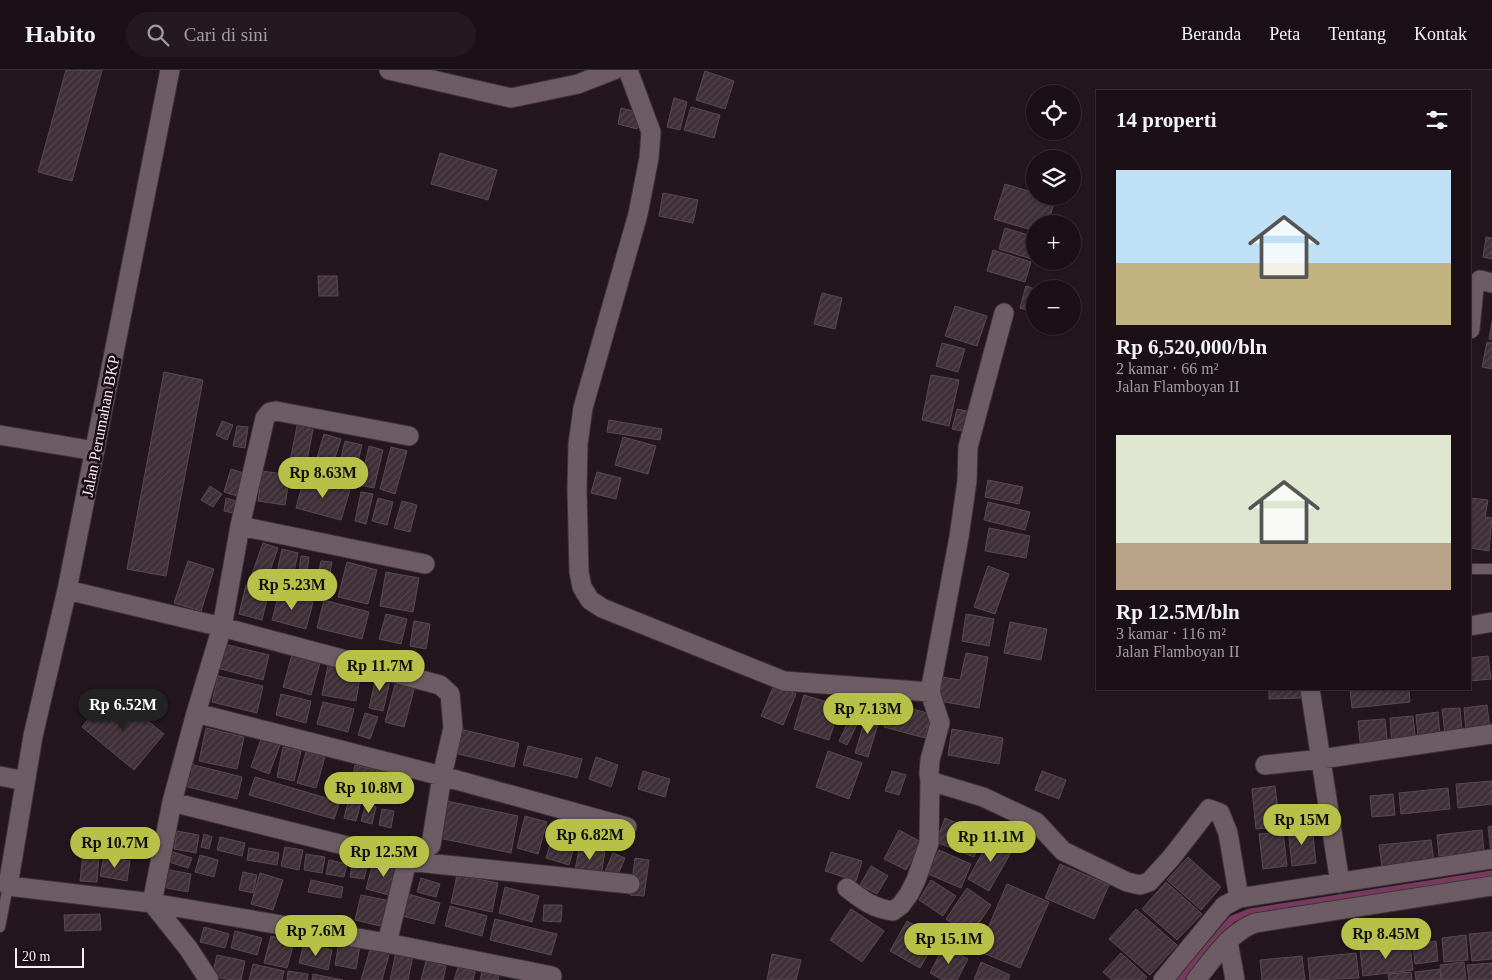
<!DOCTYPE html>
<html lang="id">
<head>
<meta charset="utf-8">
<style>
	:root { --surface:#1b1016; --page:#24191f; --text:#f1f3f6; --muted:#a09da1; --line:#393035; --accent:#b7c147 }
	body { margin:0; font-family:"Times New Roman",serif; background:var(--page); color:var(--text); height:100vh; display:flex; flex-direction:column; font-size:19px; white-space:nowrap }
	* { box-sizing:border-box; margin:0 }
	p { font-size:16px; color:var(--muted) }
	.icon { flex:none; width:28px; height:28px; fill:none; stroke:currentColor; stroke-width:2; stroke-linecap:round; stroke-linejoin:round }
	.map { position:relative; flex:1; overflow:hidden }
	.details { position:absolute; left:1096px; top:20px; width:375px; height:600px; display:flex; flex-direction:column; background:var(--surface); border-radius:0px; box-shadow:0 1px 4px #0004,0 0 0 1px var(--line) }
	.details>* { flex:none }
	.tools { position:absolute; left:1026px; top:15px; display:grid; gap:10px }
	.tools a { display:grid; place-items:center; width:55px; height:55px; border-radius:50%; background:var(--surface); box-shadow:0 1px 4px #0004,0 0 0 1px var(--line); font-size:25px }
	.scale { position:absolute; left:15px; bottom:12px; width:69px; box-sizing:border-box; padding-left:5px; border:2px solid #f9eef4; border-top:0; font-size:14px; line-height:18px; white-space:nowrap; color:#f9eef4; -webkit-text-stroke:4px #1b0d14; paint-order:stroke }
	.price { position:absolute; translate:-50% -42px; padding:0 11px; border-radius:18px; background:var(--accent); color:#111; font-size:16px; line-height:32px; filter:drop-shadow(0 1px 2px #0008) }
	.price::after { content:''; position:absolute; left:50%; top:30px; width:15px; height:11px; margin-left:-8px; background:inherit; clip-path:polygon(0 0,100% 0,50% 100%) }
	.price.on { background:#222; color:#fff }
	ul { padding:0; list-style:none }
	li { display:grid; align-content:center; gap:10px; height:265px; padding:0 20px }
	li span { display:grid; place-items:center; height:155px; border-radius:0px; color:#555 }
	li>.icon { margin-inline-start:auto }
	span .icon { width:90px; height:90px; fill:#fffc; stroke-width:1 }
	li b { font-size:21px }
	h2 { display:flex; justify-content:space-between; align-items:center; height:60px; padding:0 20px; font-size:21px }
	header { display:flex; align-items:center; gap:30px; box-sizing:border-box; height:70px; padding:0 25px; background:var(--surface); border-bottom:1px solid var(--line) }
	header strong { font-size:24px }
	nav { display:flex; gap:28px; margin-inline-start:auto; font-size:18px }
	.search { width:350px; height:45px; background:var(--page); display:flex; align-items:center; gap:12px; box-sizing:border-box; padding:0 18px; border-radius:28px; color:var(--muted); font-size:19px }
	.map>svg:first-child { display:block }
</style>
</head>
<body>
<header>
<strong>Habito</strong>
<div class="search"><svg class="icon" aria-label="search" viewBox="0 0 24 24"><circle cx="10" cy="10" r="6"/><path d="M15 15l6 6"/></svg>Cari di sini</div>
<nav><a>Beranda</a><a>Peta</a><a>Tentang</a><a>Kontak</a></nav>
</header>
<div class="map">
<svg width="1492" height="910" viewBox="0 0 1492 910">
	<defs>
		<pattern id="building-hatch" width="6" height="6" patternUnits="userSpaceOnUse" patternTransform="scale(1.25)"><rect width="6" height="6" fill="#403038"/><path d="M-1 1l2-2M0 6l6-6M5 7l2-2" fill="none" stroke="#53444c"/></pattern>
	</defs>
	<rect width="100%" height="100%" fill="#24161e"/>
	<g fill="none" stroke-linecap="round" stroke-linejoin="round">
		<!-- stream -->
		<path stroke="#773b5e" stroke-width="7" d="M1180,910L1232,849L1250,842L1492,804"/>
	</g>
	<!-- building -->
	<path fill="url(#building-hatch)" stroke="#5a4951" d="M66,0H102L72,111L38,102Z
		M705,1L734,11L725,39L696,30Z
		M674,28L687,32L680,60L667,57Z
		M691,37L720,45L714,68L684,60Z
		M621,38L641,43L637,59L618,54Z
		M440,83L497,100L488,130L431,114Z
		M1005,114L1035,123V126H1046L1055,129L1048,154H1035V161L994,149Z
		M663,123L698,130L693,153L659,146Z
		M1005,158L1035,167V190L999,179Z
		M1486,167L1492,168V189L1483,187Z
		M993,180L1031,192L1025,212L987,201Z
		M318,206H337L338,226H319Z
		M1026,216L1035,219V243L1020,238Z
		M822,223L842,228L835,259L814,254Z
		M955,236L987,246L977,276L945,266Z
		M1492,252V270L1489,269Z
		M1487,272L1492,273V299L1482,297Z
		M942,273L965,279L958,302L936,296Z
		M164,302L203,310L166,506L127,499Z
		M931,305L959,310L949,356L922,350Z
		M957,339L972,342L967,362L952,359Z
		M609,350L662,359L660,370L607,362Z
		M222,351L233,355L227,370L216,365Z
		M298,351L314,355L305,400L289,396Z
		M237,356L248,357L245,378L233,376Z
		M324,364L341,369L329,407L313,402Z
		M623,367L656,376L648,404L615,395Z
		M345,371L362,375L353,412L336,409Z
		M369,376L383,380L374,418L360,415Z
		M391,377L407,381L395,424L380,419Z
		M231,399L247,404L240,427L224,422Z
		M262,401L290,405L285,435L258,431Z
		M597,402L621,408L616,429L591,423Z
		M304,408L350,420L341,450L296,438Z
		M988,410L1023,417L1019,434L985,427Z
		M210,416L222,424L213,437L201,430Z
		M361,422L373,424L366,454L355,451Z
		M226,428L240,432L237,444L224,441Z
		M378,428L393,432L387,455L372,451Z
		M1470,428L1488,430L1485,447L1492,448L1489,481L1470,478Z
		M402,431L417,435L410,462L394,458Z
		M988,432L1030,442L1025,460L984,450Z
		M989,458L1030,466L1026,488L985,481Z
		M263,473L278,478L267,509L252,504Z
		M282,479L298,483L292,511L276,507Z
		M301,486L309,487L306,510L298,509Z
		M188,491L214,499L201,541L174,533Z
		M321,491L332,492L327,519L316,517Z
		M347,492L377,500L368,534L338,527Z
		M988,496L1009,504L995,544L974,537Z
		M386,502L419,508L413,542L380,536Z
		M246,515L269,521L262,550L239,544Z
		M279,523L313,532L306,559L272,550Z
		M324,530L369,542L362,569L317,558Z
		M386,544L407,549L401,574L379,569Z
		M966,544L994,549L989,576L962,571Z
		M414,551L430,554L426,579L410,576Z
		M1010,552L1047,559L1041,590L1004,583Z
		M224,574L269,585L263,610L217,598Z
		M966,583L988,587L979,638L939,631L943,607L960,610Z
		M292,585L320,593L311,625L283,617Z
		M1488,586L1491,609L1470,611V588Z
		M328,595L361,601L356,631L322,625Z
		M377,603L391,606L383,641L369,638Z
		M218,606L263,616L257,643L212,632Z
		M397,607L416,612L404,657L385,652Z
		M774,615L796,624L783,655L761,646Z
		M1269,619H1302V628L1269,629Z
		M1350,619H1409L1410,632L1352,638Z
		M111,621L164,664L134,700L82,657Z
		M281,624L311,631L306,653L276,645Z
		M804,625L840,636L829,670L794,659Z
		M323,632L354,639L348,662L317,654Z
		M891,633L931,644L925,668L884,657Z
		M1487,635L1490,660L1466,662L1464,638Z
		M1460,638L1462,662L1445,664L1442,639Z
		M853,642L861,646L847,675L839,671Z
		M1438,642L1440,665L1418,667L1416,645Z
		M365,643L378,647L370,669L358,665Z
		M867,643L880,647L868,687L855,683Z
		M1413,646L1416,674L1392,676L1390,648Z
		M1385,649L1388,678L1361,681L1358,651Z
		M206,658L244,667L237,699L199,691Z
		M460,659L519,673L514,697L454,683Z
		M952,659L1003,668L999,694L948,685Z
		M261,669L280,675L269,704L251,697Z
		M528,676L582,689L577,708L523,695Z
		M283,677L301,681L294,711L277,707Z
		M828,681L862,693L849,729L816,717Z
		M306,682L325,687L316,718L297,713Z
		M596,687L618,695L611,717L589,709Z
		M190,694L242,707L237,729L184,716Z
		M355,695L394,704L387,731L349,723Z
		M643,701L670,709L665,727L638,719Z
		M892,701L906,705L899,725L885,721Z
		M1042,701L1066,710L1059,729L1035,720Z
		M255,707L340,732L334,749L249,725Z
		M1492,711V734L1458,738L1456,714Z
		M1275,716L1280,757L1256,759L1252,719Z
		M1448,718L1450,739L1401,744L1399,723Z
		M1393,724L1395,745L1372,747L1370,726Z
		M349,729L361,732L356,751L344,748Z
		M442,730L518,746L511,783L434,767Z
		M366,734L376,737L372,754L361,751Z
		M382,739L394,741L391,758L379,755Z
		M525,746L547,752L538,784L517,778Z
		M945,748L983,764L974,787L936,772Z
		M1312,756L1316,793L1292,796L1288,758Z
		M1492,756V783H1491L1488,757Z
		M899,760L921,772L906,800L884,789Z
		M1482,760L1484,782L1439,786L1437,765Z
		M177,761L199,765L196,783L174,779Z
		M1283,762L1287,796L1263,799L1259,764Z
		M204,764L212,767L209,779L201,777Z
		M992,765L1014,777L989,821L968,809Z
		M220,767L245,773L242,786L217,780Z
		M1431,770L1434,792L1382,798L1379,775Z
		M550,775L573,781L569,795L546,788Z
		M580,776L605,782L601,805L575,799Z
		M285,777L303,780L299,800L281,796Z
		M249,778L279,783L277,795L247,790Z
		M939,780L971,794L961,818L928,804Z
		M173,782L192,788L188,798L169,792Z
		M831,782L862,791L856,811L825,801Z
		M613,783L625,788L616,809L604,804Z
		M83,784L99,785L97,812L80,811Z
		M306,784L325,787L322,803L304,800Z
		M200,785L218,790L214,807L195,802Z
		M104,786L130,791L127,811L100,806Z
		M1188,787L1221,817L1201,840L1167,810Z
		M635,788L649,790L644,826L630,825Z
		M374,789L401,796L393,826L366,819Z
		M329,790L347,794L344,807L326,804Z
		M1060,794L1109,815L1094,849L1045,828Z
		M352,795L367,797L364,809L350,807Z
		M871,796L888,806L877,824L860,815Z
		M165,799L191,804L188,822L162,817Z
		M243,802L257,805L253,823L239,820Z
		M260,803L283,810L273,840L251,834Z
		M457,805L498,813L492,842L451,833Z
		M421,808L440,814L436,827L417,822Z
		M311,810L343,817L341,828L308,822Z
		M931,810L956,826L943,846L919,830Z
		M1166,812L1202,844L1177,870L1142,839Z
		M1007,814L1049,832L1020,898L978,881Z
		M505,817L539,826L532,852L499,843Z
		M967,818L991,835L970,866L946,849Z
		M408,824L440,833L434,854L402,846Z
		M361,825L390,831L384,857L355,850Z
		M544,835H562L561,852L543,851Z
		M450,836L487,846L482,866L445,856Z
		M851,839L884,861L862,892L830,870Z
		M1136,839L1177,875L1150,905L1109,869Z
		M100,844L101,860L65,861L64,845Z
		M495,849L557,864L551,885L490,870Z
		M907,851L937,868L920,898L890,881Z
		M204,857L229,864L225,878L200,872Z
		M235,861L262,868L257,885L231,878Z
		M1492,862V889L1472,891L1469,864Z
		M1466,865L1468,890L1444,892L1442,868Z
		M271,866L294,872L287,898L264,893Z
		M1436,871L1438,891L1415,894L1413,874Z
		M339,872L360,876L356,899L335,895Z
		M304,873L332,880L328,900L299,893Z
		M1410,875L1413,900L1363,906L1360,880Z
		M371,876L390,881L382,910H361Z
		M944,876L968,889L957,910H943L930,903Z
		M396,882L413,885L408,910H390Z
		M1121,883L1147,907L1144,910H1112L1103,902Z
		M1356,883L1359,908L1310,910L1308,888Z
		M772,884L801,890L796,910H767Z
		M217,885L245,891L241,910H231L212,906Z
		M1302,886L1305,910H1262L1260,890Z
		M426,891L446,896L443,910H421Z
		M981,892L1010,905L1008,910H974Z
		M1464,892L1466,910H1442L1440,895Z
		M1492,893V910H1469L1467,895Z
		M253,894L284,901L282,910H249Z
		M458,897L475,902L473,910H454Z
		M1440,899L1441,910H1416L1415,902Z
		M288,901L308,904L307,910H287Z
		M482,902L499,906L498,910H480Z
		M1411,902L1412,910H1389L1388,904Z
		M313,904L343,910H312Z"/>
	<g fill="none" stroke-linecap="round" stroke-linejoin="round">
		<defs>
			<path id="lane" d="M1470,499H1492
				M0,857L8,816"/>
			<path id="street" d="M170,0L67,520L33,666L8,816L152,833L387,873L552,906
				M389,0L511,28L578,14L614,0
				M628,0L651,62L649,88L638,144L583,338L578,374L577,420L579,502L582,517L590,530L602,538L784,611L930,622
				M1004,243L968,377L967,411L959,467L930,622L940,653L930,690L929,703L930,711L983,727L1036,752L1063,781L1127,812L1140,815L1149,812L1171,788L1209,739L1220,743L1228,763L1239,828
				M1470,259L1474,218L1480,210L1492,213
				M0,365L95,381
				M240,456L425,494
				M67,520L222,557L440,615L450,624L453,658L442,706L431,775L407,791L387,873
				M1470,556L1492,552
				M1310,619L1340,813
				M196,643L442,706L627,757
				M1265,695L1321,689L1492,664
				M0,706L25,711
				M172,732L407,791L630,814
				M847,818C861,829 874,839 893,841L901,835L909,824L916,810L929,773L930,711
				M152,833L172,732L196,643L222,557L240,456L265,348L270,342L276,341L409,366
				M152,833L188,878L209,910
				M1228,871L1235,910
				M1163,910L1224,836L1239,828L1492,789
				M1196,910C1213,889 1229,863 1255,853L1492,816"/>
		</defs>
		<!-- lane casing -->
		<use href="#lane" stroke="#3c3237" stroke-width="12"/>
		<!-- street casing -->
		<use href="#street" stroke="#3c3237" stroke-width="21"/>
		<!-- lane -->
		<use href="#lane" stroke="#6e5c65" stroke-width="10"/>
		<!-- street -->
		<use href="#street" stroke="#6e5c65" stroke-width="19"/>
	</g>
	<g text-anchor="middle" stroke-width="5" stroke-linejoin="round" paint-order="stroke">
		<!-- street labels -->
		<g font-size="16" fill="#f9eef4" stroke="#1b0d14">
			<text transform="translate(100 356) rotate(-79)" y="6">Jalan Perumahan BKP</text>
		</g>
	</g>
</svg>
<div class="tools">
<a><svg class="icon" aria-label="locate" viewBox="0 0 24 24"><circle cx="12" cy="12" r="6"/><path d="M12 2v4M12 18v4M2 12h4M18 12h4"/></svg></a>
<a><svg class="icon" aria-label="layers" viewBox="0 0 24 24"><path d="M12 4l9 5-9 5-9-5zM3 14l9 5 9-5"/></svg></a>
<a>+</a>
<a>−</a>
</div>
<div class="scale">20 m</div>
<b class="price" style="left:323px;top:429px">Rp 8.63M</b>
<b class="price" style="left:292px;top:541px">Rp 5.23M</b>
<b class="price" style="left:380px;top:622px">Rp 11.7M</b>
<b class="price on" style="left:123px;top:661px">Rp 6.52M</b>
<b class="price" style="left:868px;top:665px">Rp 7.13M</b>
<b class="price" style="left:369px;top:744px">Rp 10.8M</b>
<b class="price" style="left:1302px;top:776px">Rp 15M</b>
<b class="price" style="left:590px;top:791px">Rp 6.82M</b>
<b class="price" style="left:991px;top:793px">Rp 11.1M</b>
<b class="price" style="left:115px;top:799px">Rp 10.7M</b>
<b class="price" style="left:384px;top:808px">Rp 12.5M</b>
<b class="price" style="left:316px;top:887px">Rp 7.6M</b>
<b class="price" style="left:1386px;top:890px">Rp 8.45M</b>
<b class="price" style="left:949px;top:895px">Rp 15.1M</b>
<section class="details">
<h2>14 properti<svg class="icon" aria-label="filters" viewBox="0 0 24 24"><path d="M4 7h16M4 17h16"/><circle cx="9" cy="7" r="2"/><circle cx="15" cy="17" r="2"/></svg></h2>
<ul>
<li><span style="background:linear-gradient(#bfe0f5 60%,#c2b280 0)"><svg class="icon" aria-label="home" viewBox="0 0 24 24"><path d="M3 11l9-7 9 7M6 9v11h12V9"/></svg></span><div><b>Rp 6,520,000/bln</b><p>2 kamar · 66 m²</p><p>Jalan Flamboyan II</p></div></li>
<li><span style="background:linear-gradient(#dfe7d0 70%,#b9a48a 0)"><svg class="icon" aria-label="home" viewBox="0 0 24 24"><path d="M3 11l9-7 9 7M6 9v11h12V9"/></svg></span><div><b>Rp 12.5M/bln</b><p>3 kamar · 116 m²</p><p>Jalan Flamboyan II</p></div></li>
</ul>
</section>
</div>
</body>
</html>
